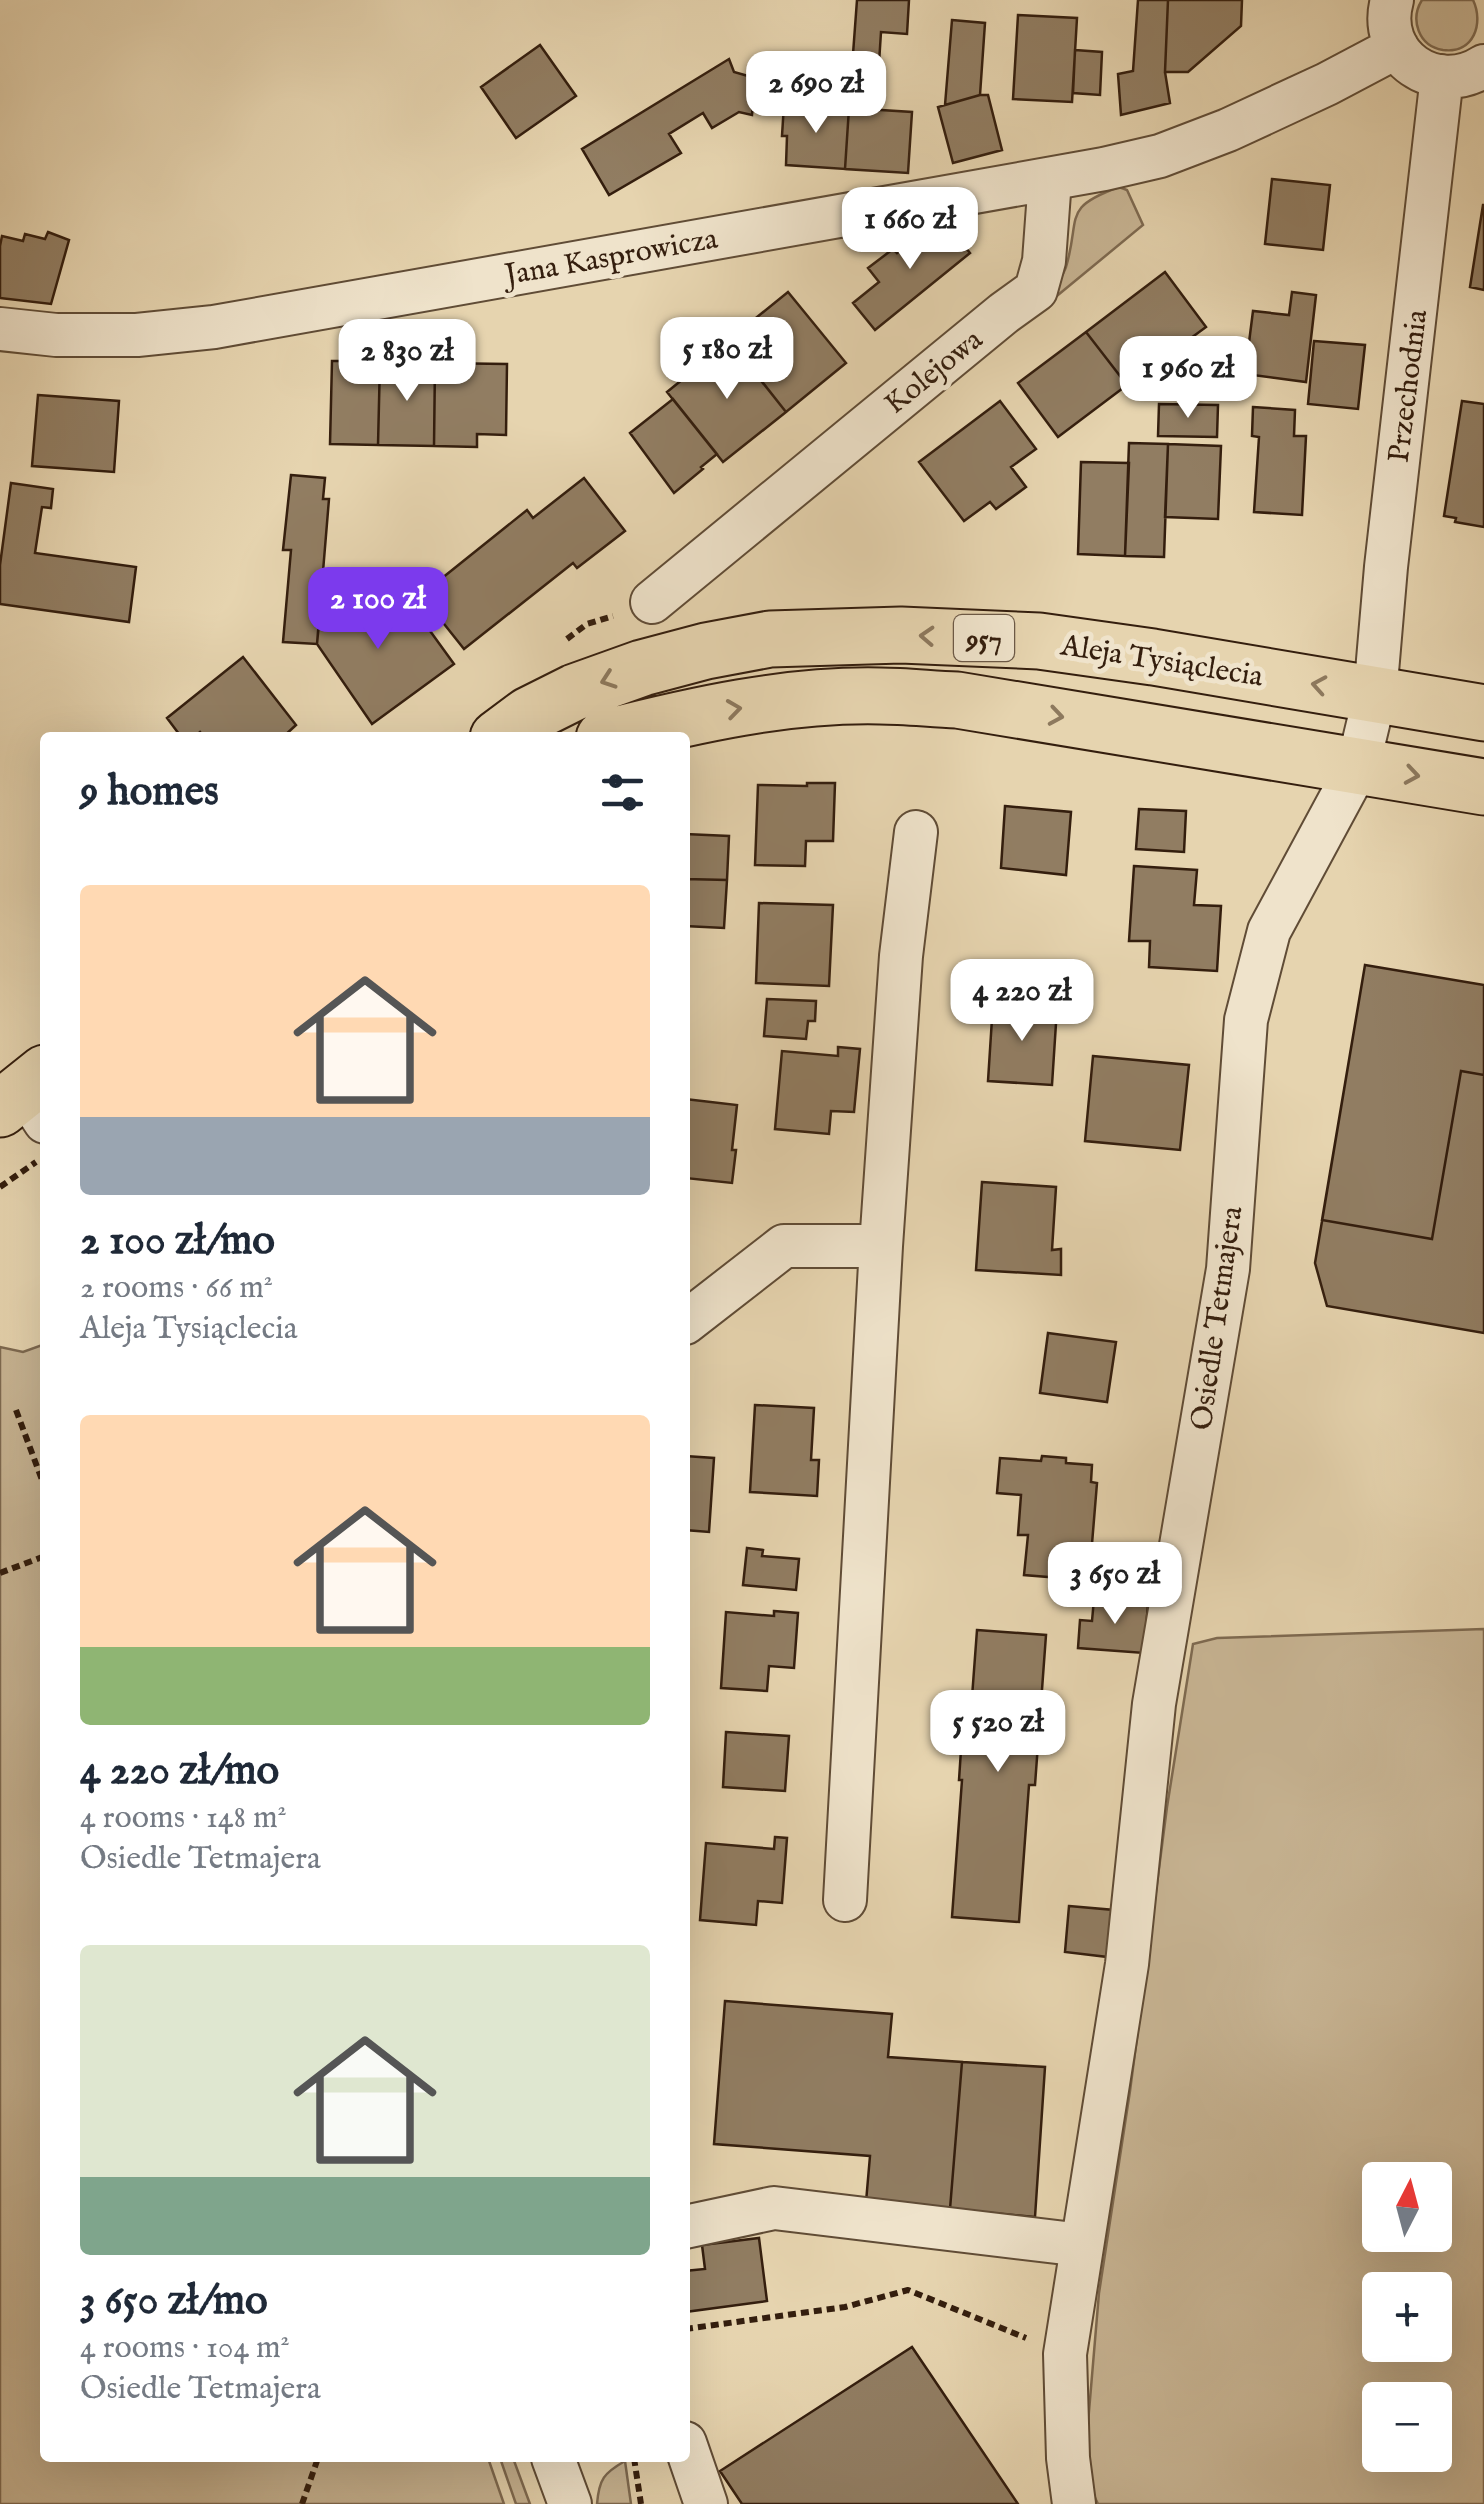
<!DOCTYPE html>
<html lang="en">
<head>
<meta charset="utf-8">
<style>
	:root { --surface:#fff; --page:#f6f6f7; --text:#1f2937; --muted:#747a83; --accent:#7c3aed }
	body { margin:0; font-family:"IM FELL English",serif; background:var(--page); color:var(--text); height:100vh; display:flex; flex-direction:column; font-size:38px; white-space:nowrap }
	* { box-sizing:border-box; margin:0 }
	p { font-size:32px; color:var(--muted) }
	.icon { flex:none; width:55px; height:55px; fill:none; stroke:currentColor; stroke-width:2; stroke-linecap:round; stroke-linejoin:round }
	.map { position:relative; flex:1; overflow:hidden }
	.details { position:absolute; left:40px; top:732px; width:650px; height:1730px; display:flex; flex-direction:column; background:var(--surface); border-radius:10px; box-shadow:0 10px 40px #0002 }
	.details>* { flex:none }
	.needle { width:65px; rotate:6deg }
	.fabs { position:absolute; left:1362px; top:2162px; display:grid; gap:20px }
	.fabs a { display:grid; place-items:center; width:90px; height:90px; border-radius:10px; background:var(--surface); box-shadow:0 10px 40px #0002; font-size:50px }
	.price { position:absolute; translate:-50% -85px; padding:0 22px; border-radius:20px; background:#fff; color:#222; font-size:32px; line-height:65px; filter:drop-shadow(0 2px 5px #0008) }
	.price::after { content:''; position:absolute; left:50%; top:60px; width:30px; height:22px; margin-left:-15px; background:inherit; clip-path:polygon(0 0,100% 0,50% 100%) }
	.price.on { background:var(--accent); color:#fff }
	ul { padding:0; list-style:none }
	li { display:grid; align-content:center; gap:20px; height:530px; padding:0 40px }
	li span { display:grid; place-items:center; height:310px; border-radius:10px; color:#555 }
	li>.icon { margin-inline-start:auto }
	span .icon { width:180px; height:180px; fill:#fffc; stroke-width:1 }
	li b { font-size:42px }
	h2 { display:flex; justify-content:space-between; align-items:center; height:120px; padding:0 40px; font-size:42px }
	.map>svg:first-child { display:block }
</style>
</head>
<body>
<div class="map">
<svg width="1484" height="2504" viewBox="0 0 1484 2504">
	<rect width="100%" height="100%" fill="#e6d4af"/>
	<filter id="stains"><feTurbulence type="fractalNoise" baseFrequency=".002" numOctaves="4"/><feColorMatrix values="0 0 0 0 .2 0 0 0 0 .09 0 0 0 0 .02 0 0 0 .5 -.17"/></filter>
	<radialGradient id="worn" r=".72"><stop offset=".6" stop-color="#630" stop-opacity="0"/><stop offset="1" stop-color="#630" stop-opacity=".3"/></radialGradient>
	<!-- grass -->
	<path fill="#c8b594" stroke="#7e6a51" stroke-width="2.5" fill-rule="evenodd" d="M1422,0H1473C1484,23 1474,54 1443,50C1418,46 1410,19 1422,0Z
		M1119,187L1127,190L1143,225L1041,309C1049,296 1061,281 1066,267C1081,217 1061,208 1119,187Z
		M45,1344V2458H488L504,2504H0V1347L23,1352Z
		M1484,1629V2504H1098L1088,2483L1087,2435L1099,2293L1130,2091L1167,1807L1193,1644L1217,1638ZM1380,2180H1435V2235H1380ZM1380,2290H1435V2345H1380ZM1380,2400H1435V2455H1380Z
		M500,2458H513L530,2504H516Z
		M625,2461L631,2504H597C599,2479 604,2473 625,2461Z"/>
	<!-- building -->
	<path fill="#917d62" stroke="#341e0e" stroke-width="2.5" d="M857,0H909L907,34L881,32L876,110L849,108Z
		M1138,0H1168L1165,72L1170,103L1121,115L1118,74L1133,71Z
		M1168,0H1242L1241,26L1188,72H1165Z
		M1018,15L1077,18L1072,102L1013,99Z
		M952,20L985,23L980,95L945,105Z
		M540,45L576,96L516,138L481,87Z
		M1075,50L1102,52L1100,95L1073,93Z
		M729,59L734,72L755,78L752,115L739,112L712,128L703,113L669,134L681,153L609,195L582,149Z
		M980,95H988L1002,150L953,163L938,107Z
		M784,104L849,108L845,169L786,165L787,136H782Z
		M849,108L912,112L908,173L845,169Z
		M1272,179L1330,185L1323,250L1265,244Z
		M1483,205H1484V290L1470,287Z
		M942,218L970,253L875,330L853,303L879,282L868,268L893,249L897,253Z
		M48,232L69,240L51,304L0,298V246L2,236L23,241L25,234L45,239Z
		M1165,272L1206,327L1127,385L1086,332Z
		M788,292L846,363L786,412L743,358L765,340L751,322Z
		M1292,292L1316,295L1306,382L1245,374L1253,311L1289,315Z
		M1086,332L1127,385L1058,437L1018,383Z
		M730,341L786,412L723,462L667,392Z
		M1314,341L1365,345L1358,409L1308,404Z
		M332,361H380L378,445L330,444Z
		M380,361L435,363L434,446L378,445Z
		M435,363L507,364L506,435L477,434V447L434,446Z
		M38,395L119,401L114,472L32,466Z
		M673,399L717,454L701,467L703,469L674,493L630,433Z
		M1000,401L1036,449L1011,467L1026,487L996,509L990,502L964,521L919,462Z
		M1462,401L1484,404V527L1455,522L1456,518L1444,516Z
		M1159,404L1218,405L1217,437L1158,436Z
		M1253,407L1295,410L1294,436H1306L1302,515L1254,512L1259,437L1252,436Z
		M1129,443L1168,444L1164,557L1125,556Z
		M1168,444L1221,446L1218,519L1165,517Z
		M1081,462L1129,463L1125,556L1078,554Z
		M291,475L325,478L323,499H329L317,644L283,642L291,550H283Z
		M584,478L625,531L577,568L573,563L464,649L421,595L527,510L533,518Z
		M11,483L53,489L51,508L42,507L35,553L136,567L129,622L0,604V565Z
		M322,591L376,594L375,624L379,630L412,606L454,664L372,724L317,644Z
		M243,657L296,725L282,738H205L200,732L193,738H182L167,718Z
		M807,783H835L833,841H806L805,866L755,865L758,785L807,786Z
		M1005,806L1071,812L1066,875L1001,868Z
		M1139,809L1186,811L1184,852L1136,849Z
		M685,834L729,836L727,880L685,879Z
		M1134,866L1197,870L1194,905L1221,906L1217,971L1149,967L1150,941H1129Z
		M685,879L727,880L724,928L685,926Z
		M759,903L833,905L829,986L756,983Z
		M1365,965L1484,985V1075L1461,1071L1432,1239L1322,1220Z
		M1365,965L1484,985V1333L1327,1306L1315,1263Z
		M767,999L816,1001L815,1021H808L806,1039L764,1036Z
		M993,1003L1057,1008L1052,1085L988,1081Z
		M838,1047L860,1049L854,1112L831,1111L829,1134L775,1129L782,1051L838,1056Z
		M1093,1056L1189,1065L1180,1150L1085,1141Z
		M685,1099L737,1105L732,1150H736L732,1183L685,1178Z
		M982,1182L1056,1187L1052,1250L1061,1249V1275L976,1270Z
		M1048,1333L1116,1342L1107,1402L1040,1393Z
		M755,1405L814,1408L811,1460H819L817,1496L750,1492Z
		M685,1456L714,1458L709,1532L685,1530Z
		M1042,1456L1066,1458V1463L1092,1465L1091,1482L1097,1483L1091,1556H1099L1097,1581L1024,1575L1028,1535H1018L1021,1495L997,1493L1000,1458L1041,1461Z
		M747,1548L763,1550L762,1556L799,1559L796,1590L743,1585Z
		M1094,1599L1148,1604L1144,1653L1078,1648L1080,1620L1092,1621Z
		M774,1611L798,1613L794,1668L769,1666L767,1691L721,1688L726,1612L774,1616Z
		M977,1630L1046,1635L1035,1785H1029L1019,1922L952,1917L962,1780H959L961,1750L968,1751Z
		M726,1732L789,1736L785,1791L723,1787Z
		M775,1837L787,1838L782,1903L758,1901L756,1925L700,1920L706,1843L774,1849Z
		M1069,1906L1114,1910L1108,1957L1065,1952Z
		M725,2001L892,2014L888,2057L962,2062L950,2209L866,2202L870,2156L714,2144Z
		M962,2062L1045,2067L1035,2217L950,2209Z
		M759,2238L767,2301L685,2312V2271L705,2269L702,2245Z
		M912,2347L1018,2504H742L720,2471Z"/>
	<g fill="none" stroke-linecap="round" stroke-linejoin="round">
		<defs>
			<path id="minor" d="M1392,0C1376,57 1436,97 1484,66
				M0,329L56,335H137L214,327L1104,169L1160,156L1228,130L1327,84L1397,47
				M652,602L1004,313L1036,290L1044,261L1050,179
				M24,1090L45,1122
				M685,1323L784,1246H881
				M845,1900L881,1246L901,956L916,832
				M685,2227L774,2208L1082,2245
				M685,2443L706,2504
				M553,2458L570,2504
				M1074,2504L1068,2458L1065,2354L1127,1964L1154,1704L1228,1269L1246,1020L1269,931L1358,766L1375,695L1386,567L1442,76"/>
			<path id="major" d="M498,738L529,715L575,692L642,668L706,651L770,639L901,635L1039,641L1153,657L1484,713
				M604,738C694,715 787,694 880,696C905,696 931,699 957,700L1484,787
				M0,1109L45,1073"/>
		</defs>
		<!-- minor casing -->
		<use href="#minor" stroke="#604c36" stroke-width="46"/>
		<!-- major casing -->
		<use href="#major" stroke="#341e0e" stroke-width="59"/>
		<!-- path -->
		<path stroke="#341e0e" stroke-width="6" stroke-dasharray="8 5" stroke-linecap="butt" d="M567,639L587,624L613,616
			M0,1187L36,1162
			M16,1410L45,1488
			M0,1573L45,1556
			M685,2329L845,2307L908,2290L1026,2338
			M634,2458L641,2504
			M302,2504L318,2458"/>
		<!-- minor -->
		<use href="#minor" stroke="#efe3cb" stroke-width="42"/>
		<!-- major -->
		<use href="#major" stroke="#e6d4af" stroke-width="55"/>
	</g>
	<!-- one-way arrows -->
	<defs><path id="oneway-chevron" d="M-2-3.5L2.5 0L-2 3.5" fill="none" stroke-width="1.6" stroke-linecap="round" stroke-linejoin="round" transform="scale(2.5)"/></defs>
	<g stroke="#8d795e">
		<use href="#oneway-chevron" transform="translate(927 636) rotate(-177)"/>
		<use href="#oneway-chevron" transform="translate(608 680) rotate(161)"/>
		<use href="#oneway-chevron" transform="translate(1319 685) rotate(-170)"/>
		<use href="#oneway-chevron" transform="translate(734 709) rotate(-8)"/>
		<use href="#oneway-chevron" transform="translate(1056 716) rotate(9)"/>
		<use href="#oneway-chevron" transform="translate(1412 775) rotate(9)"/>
	</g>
	<g text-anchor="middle" stroke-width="10" stroke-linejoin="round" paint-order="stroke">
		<!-- shield labels -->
		<rect fill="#efe3cb" stroke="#6c5947" stroke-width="2.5" x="954" y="615" width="60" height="46" rx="8"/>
		<g font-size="28" font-weight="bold" fill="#341e0e">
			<text x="984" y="648">957</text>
		</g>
		<!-- street labels -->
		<g font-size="30" fill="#341e0e" stroke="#efe3cb">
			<text transform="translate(611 256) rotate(-10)" y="10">Jana Kasprowicza</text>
			<text transform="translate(933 371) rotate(-39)" y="10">Kolejowa</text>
			<text transform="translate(1407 386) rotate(-83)" y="10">Przechodnia</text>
			<text transform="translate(1162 660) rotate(9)" y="10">Aleja Tysiąclecia</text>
			<text transform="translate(1216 1318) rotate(-82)" y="10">Osiedle Tetmajera</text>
		</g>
	</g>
	<rect width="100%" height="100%" filter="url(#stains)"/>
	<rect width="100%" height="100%" fill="url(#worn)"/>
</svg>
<div class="fabs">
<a><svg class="needle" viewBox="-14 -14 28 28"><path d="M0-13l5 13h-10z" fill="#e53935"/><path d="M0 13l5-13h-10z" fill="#747a83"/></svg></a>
<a>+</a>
<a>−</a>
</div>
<b class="price" style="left:816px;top:136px">2 690 zł</b>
<b class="price" style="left:910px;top:272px">1 660 zł</b>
<b class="price" style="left:727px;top:402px">5 180 zł</b>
<b class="price" style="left:407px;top:404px">2 830 zł</b>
<b class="price" style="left:1188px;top:421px">1 960 zł</b>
<b class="price on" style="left:378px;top:652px">2 100 zł</b>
<b class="price" style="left:1022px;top:1044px">4 220 zł</b>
<b class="price" style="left:1115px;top:1627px">3 650 zł</b>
<b class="price" style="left:998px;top:1775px">5 520 zł</b>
<section class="details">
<h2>9 homes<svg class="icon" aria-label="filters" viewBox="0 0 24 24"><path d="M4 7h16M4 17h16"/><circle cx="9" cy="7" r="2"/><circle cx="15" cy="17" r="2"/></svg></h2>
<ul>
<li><span style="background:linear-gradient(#ffd9b3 75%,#9aa5b1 0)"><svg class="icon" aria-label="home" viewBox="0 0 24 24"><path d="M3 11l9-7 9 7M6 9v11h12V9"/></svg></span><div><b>2 100 zł/mo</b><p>2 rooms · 66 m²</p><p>Aleja Tysiąclecia</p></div></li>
<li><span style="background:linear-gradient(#ffd9b3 75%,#8fb573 0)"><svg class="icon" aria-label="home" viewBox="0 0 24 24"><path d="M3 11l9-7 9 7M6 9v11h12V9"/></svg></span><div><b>4 220 zł/mo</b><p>4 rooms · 148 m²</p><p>Osiedle Tetmajera</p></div></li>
<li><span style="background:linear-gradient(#dfe7d0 75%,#7fa58c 0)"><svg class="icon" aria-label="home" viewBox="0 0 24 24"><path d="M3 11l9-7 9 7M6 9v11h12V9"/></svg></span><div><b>3 650 zł/mo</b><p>4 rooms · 104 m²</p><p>Osiedle Tetmajera</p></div></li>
</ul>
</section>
</div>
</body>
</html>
